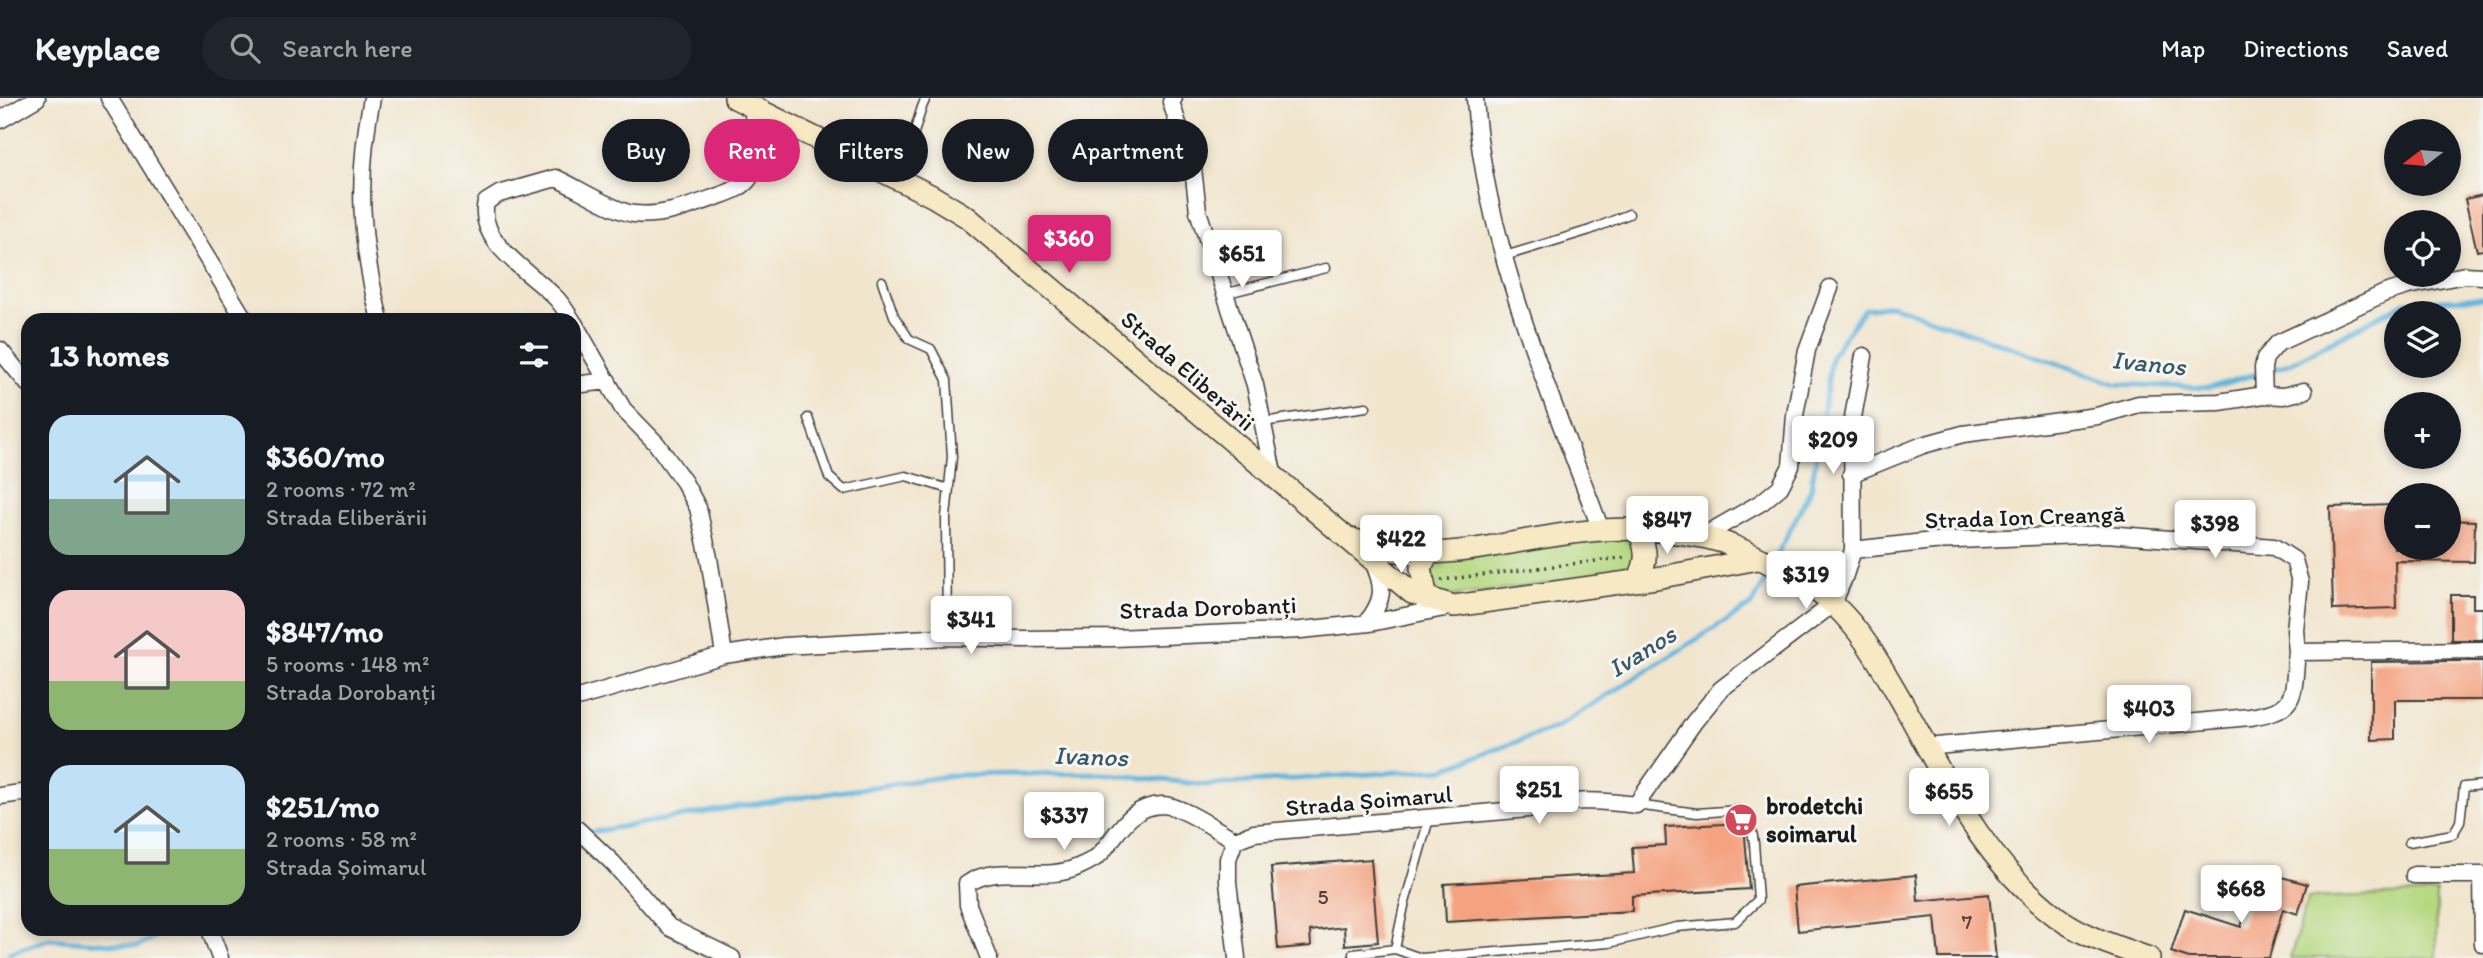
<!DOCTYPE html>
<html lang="en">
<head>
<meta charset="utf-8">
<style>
	:root { --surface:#171b24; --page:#20242c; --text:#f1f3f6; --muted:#9ea1a6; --line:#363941; --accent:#db2777 }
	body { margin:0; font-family:Itim,sans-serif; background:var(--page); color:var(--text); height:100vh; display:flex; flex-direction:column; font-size:26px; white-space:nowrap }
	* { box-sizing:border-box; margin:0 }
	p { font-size:23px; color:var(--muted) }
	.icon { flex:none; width:38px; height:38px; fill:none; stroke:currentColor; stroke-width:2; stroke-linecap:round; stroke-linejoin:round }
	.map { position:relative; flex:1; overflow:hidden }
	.sheet { position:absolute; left:21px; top:215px; width:560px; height:623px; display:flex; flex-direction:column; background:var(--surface); border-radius:21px; box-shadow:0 4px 10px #0003 }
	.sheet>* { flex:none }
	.top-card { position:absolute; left:602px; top:21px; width:665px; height:63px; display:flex; gap:14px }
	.needle { width:46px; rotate:254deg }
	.buttons { position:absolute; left:2384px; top:21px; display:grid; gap:14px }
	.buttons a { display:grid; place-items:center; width:77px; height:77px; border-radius:50%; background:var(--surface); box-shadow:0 4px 10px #0003; font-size:35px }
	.price { position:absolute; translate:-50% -60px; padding:0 16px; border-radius:7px; background:#fff; color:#222; font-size:23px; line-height:46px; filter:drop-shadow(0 2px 4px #0008) }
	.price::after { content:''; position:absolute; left:50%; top:42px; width:21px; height:16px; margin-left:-10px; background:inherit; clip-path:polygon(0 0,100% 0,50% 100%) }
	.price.on { background:var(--accent); color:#fff }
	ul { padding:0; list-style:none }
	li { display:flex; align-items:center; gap:21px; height:175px; padding:0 28px }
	li span { display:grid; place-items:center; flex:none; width:196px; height:140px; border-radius:21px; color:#555 }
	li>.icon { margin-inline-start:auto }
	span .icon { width:84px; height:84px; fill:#fffc; stroke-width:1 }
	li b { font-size:30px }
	h2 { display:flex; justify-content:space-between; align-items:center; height:84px; padding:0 28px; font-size:30px }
	.chip { padding:0 24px; border-radius:32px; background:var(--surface); box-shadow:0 4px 10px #0003; font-size:24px; line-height:63px }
	.chip.on { background:var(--accent); color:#fff }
	header { display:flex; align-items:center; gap:42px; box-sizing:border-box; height:98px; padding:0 35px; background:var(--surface); border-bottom:2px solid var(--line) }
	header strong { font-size:33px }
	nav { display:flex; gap:38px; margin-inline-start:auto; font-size:24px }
	.search { width:490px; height:63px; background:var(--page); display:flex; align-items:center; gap:18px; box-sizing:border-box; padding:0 24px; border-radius:38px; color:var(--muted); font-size:26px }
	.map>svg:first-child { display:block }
</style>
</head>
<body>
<header>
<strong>Keyplace</strong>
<div class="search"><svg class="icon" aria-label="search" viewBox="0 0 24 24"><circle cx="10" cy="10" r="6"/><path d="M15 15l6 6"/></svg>Search here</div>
<nav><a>Map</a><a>Directions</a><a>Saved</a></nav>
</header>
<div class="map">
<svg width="2483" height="860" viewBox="0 0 2483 860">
	<rect width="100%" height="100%" fill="#f6f6f2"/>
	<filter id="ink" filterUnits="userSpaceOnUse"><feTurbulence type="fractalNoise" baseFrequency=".0143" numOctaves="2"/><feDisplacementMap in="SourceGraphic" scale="14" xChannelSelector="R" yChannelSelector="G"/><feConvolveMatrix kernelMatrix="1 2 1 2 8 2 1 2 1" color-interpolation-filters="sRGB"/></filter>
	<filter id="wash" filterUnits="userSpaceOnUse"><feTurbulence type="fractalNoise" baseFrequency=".00686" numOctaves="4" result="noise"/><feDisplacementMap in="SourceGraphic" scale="28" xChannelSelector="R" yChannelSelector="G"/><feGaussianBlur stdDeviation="1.57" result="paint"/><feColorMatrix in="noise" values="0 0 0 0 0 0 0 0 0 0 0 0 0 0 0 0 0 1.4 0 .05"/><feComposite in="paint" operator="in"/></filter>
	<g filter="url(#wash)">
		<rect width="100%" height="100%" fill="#f1e5cd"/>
		<!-- green -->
		<path fill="#b5d881" stroke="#687a4e" stroke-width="2" d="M1622,438L1633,444L1639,452L1631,475L1445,499L1433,492L1431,470L1439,462Z
			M2437,795L2436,860H2290L2308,800Z"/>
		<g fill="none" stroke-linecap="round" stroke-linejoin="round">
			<!-- stream -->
			<path stroke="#63b5de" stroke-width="5" d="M1775,461L1811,391L1832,257L1864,211L1892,207L2116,286L2209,290L2289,266L2406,204L2483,200
				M592,734L741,708L955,677L1100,675L1207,687L1444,671L1557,629L1753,506L1771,470
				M9,855L49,841L138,848L169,831"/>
		</g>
		<g id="blocks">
			<!-- building -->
			<path fill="#f4a280" d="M2483,97V152L2477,153L2465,101Z
				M2393,407L2394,450H2448V422L2475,423L2474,464L2395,463L2396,510L2333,512L2330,409Z
				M2451,497H2473V510H2483V542H2451Z
				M2451,563H2483V602H2395V641L2371,642V564Z
				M1744,725L1749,791L1632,798V813L1446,824L1444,786L1634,775L1632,749L1666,747L1665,729Z
				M1371,761L1378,844L1345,847L1344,829L1310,833L1311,848L1278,851L1271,769Z
				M2271,776L2307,786L2298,816L2283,811L2269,860H2189L2171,854L2185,811L2241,829L2253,788L2266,792Z
				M1916,777L1918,803L1989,796L1996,860H1939L1935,819L1798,833L1794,789Z"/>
		</g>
	</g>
	<g filter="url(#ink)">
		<use href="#blocks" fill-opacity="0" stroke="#3c3a37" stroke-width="2"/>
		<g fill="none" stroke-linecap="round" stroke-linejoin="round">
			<defs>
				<path id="lane" d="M900,80L922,9L926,0
					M1505,158L1590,132L1629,116
					M882,183L894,218L909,241L931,251L947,282L952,359L946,419L947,539
					M1224,196L1326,170
					M808,320L829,379L844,392L906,378L949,391
					M1263,324L1366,309
					M2409,744L2453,736L2460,724L2464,689L2483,687
					M1395,851L1421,860L1609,845L1677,829L1735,824L1758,802L1754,745L1749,716L1739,712L1697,715L1636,707
					M1353,856L1395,851L1404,808L1429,721"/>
				<path id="street" d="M109,0L245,222
					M372,0C356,80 360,143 380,222
					M1174,0L1171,4L1178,26L1191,54L1198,113L1255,287L1274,380
					M1475,0C1484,145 1551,297 1601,432
					M0,22L37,0
					M572,222C567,215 562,206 556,200C531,174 476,145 486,104L499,96L556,80C576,89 615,114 634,116C661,119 688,109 713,100C726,95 743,91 750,79C758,63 753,27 753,9
					M574,225L623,311L656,345L684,384L698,410L709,460L724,557
					M0,252L28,286
					M574,287L608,283
					M2264,297L2263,270L2265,260L2278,245L2385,195L2408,188L2465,177L2483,178
					M1851,376L1923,347L1963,336L2097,318L2139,306L2219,304L2264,297L2283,298L2304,293
					M1703,438L1762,404L1780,389L1791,368L1795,317L1807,252L1830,190
					M1853,452L1933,443L2106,436L2274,449L2294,462L2300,484L2295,532L2297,554L2483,552
					M1366,525C1384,503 1385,490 1373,464
					M574,601L724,557L784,548L947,539L1023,541L1115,540L1301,532L1370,525L1454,508
					M1926,649L2250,619C2300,611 2292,598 2297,554
					M0,698L28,694
					M577,731L613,765L669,829L732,860
					M2414,777H2483
					M2482,777L2483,846
					M212,838L220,860
					M989,860L968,807L967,786C999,764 1043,785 1078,769C1085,766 1096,761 1101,755C1119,734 1130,708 1162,707C1181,707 1216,732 1235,742
					M1237,860L1228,784V761L1235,742L1254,735L1528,711C1571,702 1592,701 1636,707L1694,624L1721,591L1833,506L1844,480L1853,452L1852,325L1864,258"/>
				<path id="secondary" d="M735,0L932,98L967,119L1412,495L1454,508L1656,480L1758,461
					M1352,441C1373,447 1396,455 1419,455C1481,456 1542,435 1603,432C1628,430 1652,432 1677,435C1696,438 1715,440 1733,448C1762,460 1811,486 1834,507C1863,534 1881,568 1901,602C1946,682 1981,761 2057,819C2084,839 2118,849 2149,860
					M1638,482C1648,461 1647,454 1639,432
					M1427,501L1421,470L1428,454"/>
			</defs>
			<!-- lane casing -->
			<use href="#lane" stroke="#3c3a37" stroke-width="11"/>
			<!-- street casing -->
			<use href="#street" stroke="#3c3a37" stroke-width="19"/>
			<!-- secondary casing -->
			<use href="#secondary" stroke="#3c3a37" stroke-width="24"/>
			<!-- path -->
			<path stroke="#3c3a37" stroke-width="3.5" stroke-dasharray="2 5" stroke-linecap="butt" d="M1441,482L1628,459"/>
			<!-- lane -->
			<use href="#lane" stroke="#fff" stroke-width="8"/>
			<!-- street -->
			<use href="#street" stroke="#fff" stroke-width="16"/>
			<!-- secondary -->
			<use href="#secondary" stroke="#f7e9c3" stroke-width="21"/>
		</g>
	</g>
	<!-- icons -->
	<defs>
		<symbol id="supermarket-disc" viewBox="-11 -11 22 22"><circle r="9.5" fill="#d1495b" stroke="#f6f6f2"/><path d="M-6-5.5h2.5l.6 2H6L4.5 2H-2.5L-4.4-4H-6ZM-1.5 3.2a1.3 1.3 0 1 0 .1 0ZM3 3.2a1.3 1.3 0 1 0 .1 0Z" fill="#fff"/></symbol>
	</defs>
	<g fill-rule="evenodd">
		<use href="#supermarket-disc" x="1722" y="703" width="38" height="38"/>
	</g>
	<g text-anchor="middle" stroke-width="6" stroke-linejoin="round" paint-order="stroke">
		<!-- number labels -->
		<g font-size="21" fill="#523e35">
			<text x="1323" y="806">5</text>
			<text x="1967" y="831">7</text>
		</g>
		<!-- street labels -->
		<g font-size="24" fill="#1c1c1c" stroke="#f6f6f2">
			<text transform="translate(1188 273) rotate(41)" y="8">Strada Eliberării</text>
			<text transform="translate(2025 419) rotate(-2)" y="8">Strada Ion Creangă</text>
			<text transform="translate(1208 510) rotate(-2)" y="8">Strada Dorobanți</text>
			<text transform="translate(1369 703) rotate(-5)" y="8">Strada Șoimarul</text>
		</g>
		<!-- poi labels -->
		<g font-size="24" font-weight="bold" fill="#1c1c1c" stroke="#f6f6f2" text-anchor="start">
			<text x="1766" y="716">brodetchi<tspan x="1766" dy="28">soimarul</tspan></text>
		</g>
		<!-- water labels -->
		<g font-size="26" font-style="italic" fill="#38596a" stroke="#f6f6f2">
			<text transform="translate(2149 265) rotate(6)" y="9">Ivanos</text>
			<text transform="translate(1642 553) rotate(-32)" y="9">Ivanos</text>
			<text transform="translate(1091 658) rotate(2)" y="9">Ivanos</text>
		</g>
	</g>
</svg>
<div class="buttons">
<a><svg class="needle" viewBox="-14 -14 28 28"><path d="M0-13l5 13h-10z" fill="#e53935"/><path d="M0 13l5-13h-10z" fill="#9ea1a6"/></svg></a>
<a><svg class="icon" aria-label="locate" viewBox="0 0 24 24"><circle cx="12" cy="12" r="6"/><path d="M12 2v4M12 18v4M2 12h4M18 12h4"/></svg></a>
<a><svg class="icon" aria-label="layers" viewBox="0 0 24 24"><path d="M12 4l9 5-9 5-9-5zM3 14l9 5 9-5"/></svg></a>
<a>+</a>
<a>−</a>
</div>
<b class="price on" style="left:1069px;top:177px">$360</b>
<b class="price" style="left:1242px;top:192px">$651</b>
<b class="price" style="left:1833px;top:378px">$209</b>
<b class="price" style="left:1667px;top:458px">$847</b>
<b class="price" style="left:2215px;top:462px">$398</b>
<b class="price" style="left:1401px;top:477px">$422</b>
<b class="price" style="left:1806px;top:513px">$319</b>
<b class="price" style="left:971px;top:558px">$341</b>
<b class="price" style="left:2149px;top:647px">$403</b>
<b class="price" style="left:1539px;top:728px">$251</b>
<b class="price" style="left:1949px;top:730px">$655</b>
<b class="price" style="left:1064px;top:754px">$337</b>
<b class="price" style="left:2241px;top:827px">$668</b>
<div class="top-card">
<a class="chip">Buy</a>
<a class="chip on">Rent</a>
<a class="chip">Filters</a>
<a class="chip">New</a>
<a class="chip">Apartment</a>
</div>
<section class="sheet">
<h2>13 homes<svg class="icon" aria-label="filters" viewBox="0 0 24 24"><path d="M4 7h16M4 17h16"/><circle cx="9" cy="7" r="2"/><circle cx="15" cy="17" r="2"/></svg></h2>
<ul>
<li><span style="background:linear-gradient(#bfe0f5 60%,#7fa58c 0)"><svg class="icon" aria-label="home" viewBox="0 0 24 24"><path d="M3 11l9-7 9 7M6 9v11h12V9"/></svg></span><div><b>$360/mo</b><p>2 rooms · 72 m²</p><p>Strada Eliberării</p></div></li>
<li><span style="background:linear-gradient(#f6c9c9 65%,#8fb573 0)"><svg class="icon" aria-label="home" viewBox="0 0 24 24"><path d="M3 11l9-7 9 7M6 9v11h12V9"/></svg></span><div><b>$847/mo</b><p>5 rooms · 148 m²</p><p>Strada Dorobanți</p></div></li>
<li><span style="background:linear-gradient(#bfe0f5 60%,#8fb573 0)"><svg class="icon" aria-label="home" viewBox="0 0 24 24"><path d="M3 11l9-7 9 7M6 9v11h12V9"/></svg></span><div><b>$251/mo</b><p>2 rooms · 58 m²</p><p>Strada Șoimarul</p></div></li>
</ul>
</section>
</div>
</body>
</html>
